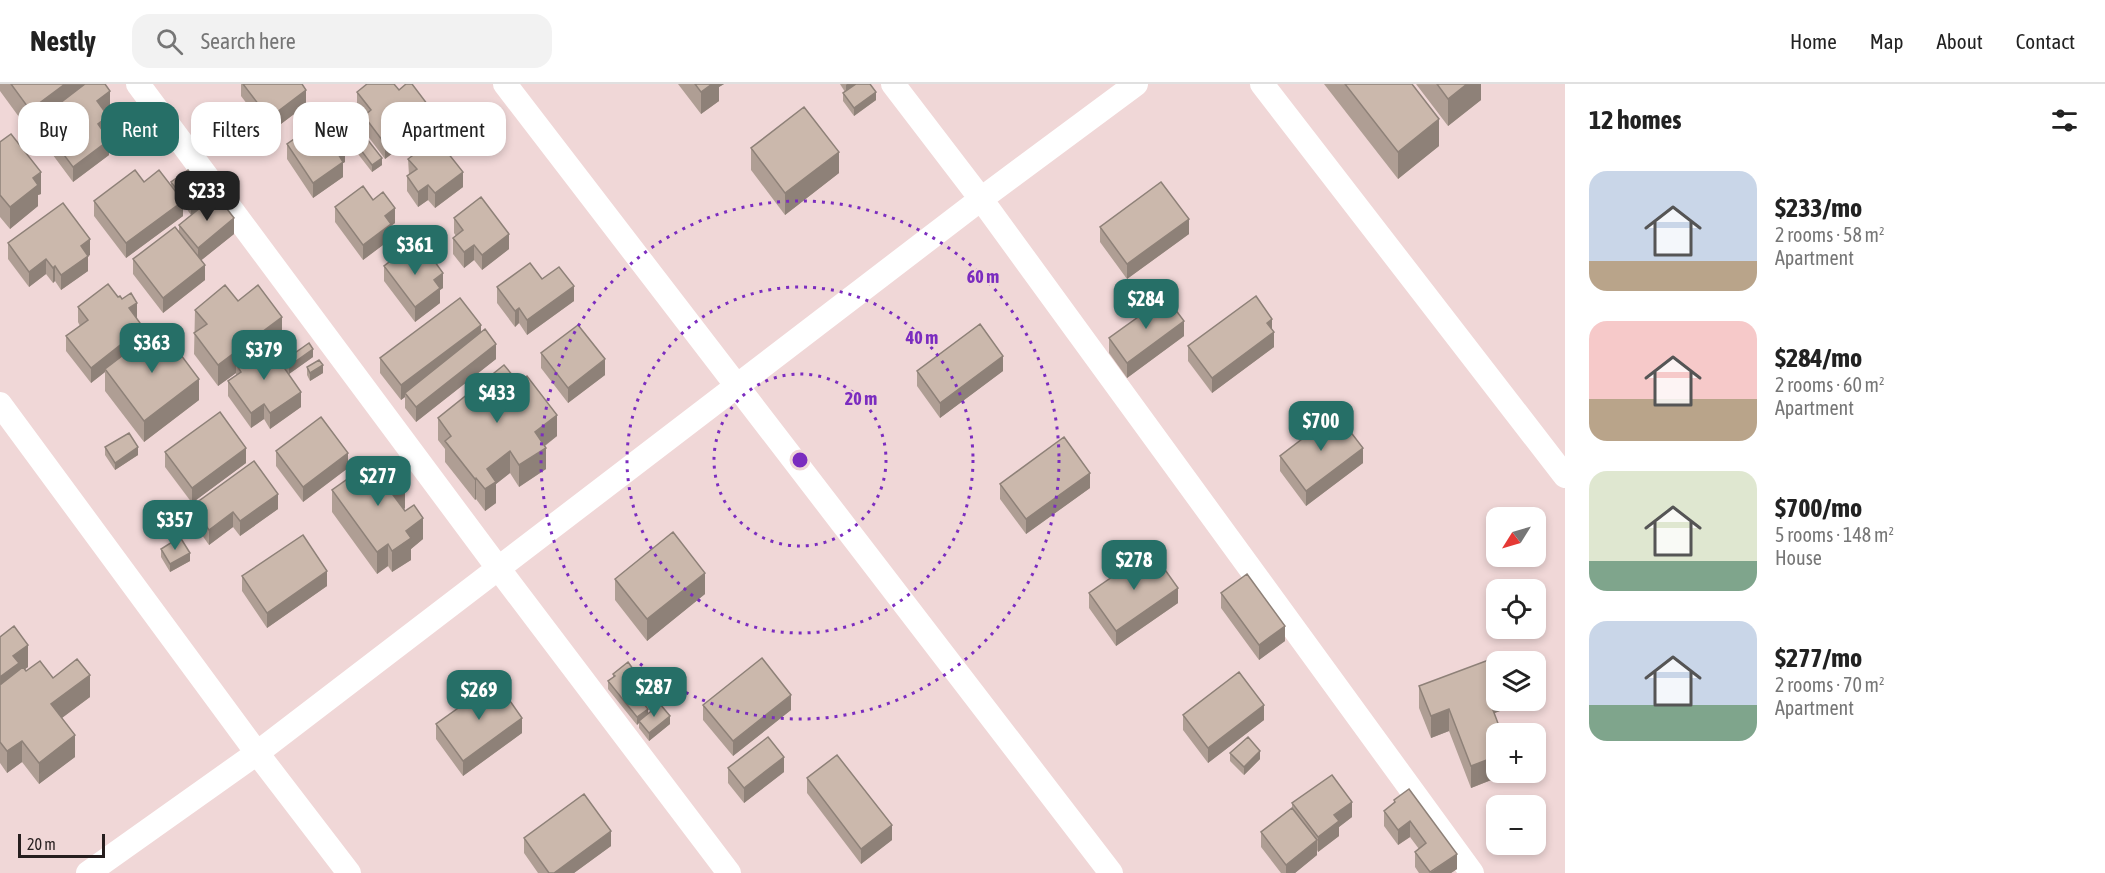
<!DOCTYPE html>
<html lang="en">
<head>
<meta charset="utf-8">
<style>
	:root { --surface:#fff; --page:#f2f2f2; --text:#222; --muted:#767676; --line:#e0e0e0; --accent:#266f67 }
	body { margin:0; font-family:"Asap Condensed",sans-serif; background:var(--page); color:var(--text); height:100vh; display:flex; flex-direction:column; font-size:22px; white-space:nowrap }
	* { box-sizing:border-box; margin:0 }
	p { font-size:20px; color:var(--muted) }
	.icon { flex:none; width:33px; height:33px; fill:none; stroke:currentColor; stroke-width:2; stroke-linecap:round; stroke-linejoin:round }
	.map { position:relative; flex:1; overflow:hidden }
	.details { display:flex; flex-direction:column; background:var(--surface); width:540px }
	.details>* { flex:none }
	.banner { position:absolute; left:18px; top:18px; width:570px; height:54px; display:flex; gap:12px }
	.needle { width:39px; rotate:233deg }
	.fabs { position:absolute; left:1486px; top:423px; display:grid; gap:12px }
	.fabs a { display:grid; place-items:center; width:60px; height:60px; border-radius:12px; background:var(--surface); box-shadow:0 3px 9px #0003; font-size:30px }
	.scale { position:absolute; left:18px; bottom:15px; width:87px; box-sizing:border-box; padding-left:6px; border:3px solid #261e1e; border-top:0; font-size:16px; line-height:21px; white-space:nowrap; color:#261e1e; -webkit-text-stroke:4px #f0d7d7; paint-order:stroke }
	.price { position:absolute; translate:-50% -51px; padding:0 14px; border-radius:12px; background:var(--accent); color:#fff; font-size:20px; line-height:39px; filter:drop-shadow(0 2px 3px #0008) }
	.price::after { content:''; position:absolute; left:50%; top:36px; width:18px; height:14px; margin-left:-9px; background:inherit; clip-path:polygon(0 0,100% 0,50% 100%) }
	.price.selected { background:#222; color:#fff }
	ul { padding:0; list-style:none }
	li { display:flex; align-items:center; gap:18px; height:150px; padding:0 24px }
	li span { display:grid; place-items:center; flex:none; width:168px; height:120px; border-radius:18px; color:#555 }
	li>.icon { margin-inline-start:auto }
	span .icon { width:72px; height:72px; fill:#fffc; stroke-width:1 }
	li b { font-size:26px }
	h2 { display:flex; justify-content:space-between; align-items:center; height:72px; padding:0 24px; font-size:26px }
	.pill { padding:0 21px; border-radius:18px; background:var(--surface); box-shadow:0 3px 9px #0003; font-size:21px; line-height:54px }
	.pill.selected { background:var(--accent); color:#fff }
	header { display:flex; align-items:center; gap:36px; box-sizing:border-box; height:84px; padding:0 30px; background:var(--surface); border-bottom:2px solid var(--line) }
	header strong { font-size:28px }
	nav { display:flex; gap:33px; margin-inline-start:auto; font-size:21px }
	.search { width:420px; height:54px; background:var(--page); display:flex; align-items:center; gap:15px; box-sizing:border-box; padding:0 21px; border-radius:18px; color:var(--muted); font-size:22px }
	main { display:flex; flex:1; min-height:0 }
	.map>svg:first-child { display:block }
</style>
</head>
<body>
<header>
<strong>Nestly</strong>
<div class="search"><svg class="icon" aria-label="search" viewBox="0 0 24 24"><circle cx="10" cy="10" r="6"/><path d="M15 15l6 6"/></svg>Search here</div>
<nav><a>Home</a><a>Map</a><a>About</a><a>Contact</a></nav>
</header>
<main>
<div class="map">
<svg width="1565" height="789" viewBox="0 0 1565 789">
	<rect width="100%" height="100%" fill="#f0d7d7"/>
	<g fill="none" stroke-linecap="round" stroke-linejoin="round">
		<!-- street -->
		<path stroke="#fff" stroke-width="24" d="M138,0L498,484L729,789
			M505,0L1111,789
			M893,0L981,115L1472,789
			M1262,0L1565,392
			M0,320L257,669L349,789
			M88,789L257,669L981,115L1136,0"/>
	</g>
	<!-- wall -->
	<path fill="#af9e94" d="M0,0H105L110,22L104,27L108,47L105,49L109,71L73,98L38,51V42L30,48L0,7Z
		M241,0H302L306,21L269,49L241,12Z
		M678,0H724L719,3V17L701,30Z
		M840,0H870L876,16L854,32L843,17V9L845,8Z
		M1324,0H1412L1439,62L1398,95Z
		M1416,0H1481V16L1448,42Z
		M399,6L431,40L385,75L364,47V32L357,23V8Z
		M327,54L345,78L343,79V93L313,114L287,75V60Z
		M0,58L41,110L38,111V122L10,145L0,133Z
		M358,62L382,81L372,88L358,70Z
		M751,64L839,89L785,131L751,86Z
		M408,75L463,103L435,124L428,116L418,123L407,107V92L409,91Z
		M144,98L171,102V98L208,118L234,150L201,176L205,196L163,229L133,190V175L179,148V141L191,131L183,120V132L126,174L94,132V117Z
		M373,116L395,139L391,142V155L363,176L335,138V123Z
		M454,134L509,165L482,186L474,176L464,184L453,170V154L456,152L454,149Z
		M1100,143L1189,150L1127,195L1100,158Z
		M8,159L90,171L88,172V187L61,206L55,197L53,199L46,190L29,203L8,175Z
		M421,178L443,204L440,206V219L415,238L384,197V182Z
		M542,195L574,217L527,251L519,239L515,243L497,219V203Z
		M238,217L282,255L270,264L285,284V276L313,273L289,290L301,323L270,345L264,335L251,344L228,312V297L236,292V289L218,302L194,270L195,226Z
		M78,223L137,234H136L143,256L199,316L144,358L105,307V288L91,299L66,267V252L80,242L78,238Z
		M1272,246L1274,263L1212,309L1188,277V262Z
		M481,248L496,275L416,338L405,324V313L401,316L380,289V274Z
		M1184,252L1127,294L1109,269V254Z
		M541,269L605,291L568,319L541,284Z
		M307,283L323,289L310,297L307,291Z
		M917,287H1003L940,334L917,302Z
		M438,334L557,352L545,362L546,385L519,403L510,389L496,400V419L485,427L476,415L475,416L445,378V365L438,356Z
		M105,363L138,371L115,386L105,371Z
		M276,367L348,384L303,418L276,382Z
		M165,368L246,379L192,419L165,383Z
		M1280,372L1363,379L1306,422L1280,387Z
		M1000,400L1090,404L1026,450L1000,415Z
		M332,406L405,424L404,426L423,455L411,465V476L392,488L388,482L377,490L332,428Z
		M192,422L278,425L240,452L233,443L209,461L192,437Z
		M161,465L190,477L170,488L161,473Z
		M242,492L327,502L267,544L242,507Z
		M615,495L705,510L647,557L615,516Z
		M1089,509L1178,519L1116,562L1089,524Z
		M1221,509L1285,557L1259,576L1221,524Z
		M0,553L28,583L24,585L26,587L53,594L90,613L62,634L75,673L39,700L22,678L7,689L0,679Z
		M613,590L641,604L635,608L648,630L670,640L649,657L639,644V639L637,641L608,605V597L613,593Z
		M1419,602L1513,616V622L1494,629L1509,689L1471,704L1449,647L1431,654L1419,624Z
		M703,621L791,626L733,672L703,636Z
		M1183,631L1264,636L1208,679L1183,646Z
		M436,640L522,649L463,692L436,655Z
		M1230,669L1260,675L1244,691L1230,677Z
		M728,684L784,688L744,719L728,699Z
		M807,694L892,756L861,780L807,709Z
		M1394,716L1457,785L1451,789H1419L1415,783V768L1419,765L1410,753L1398,761L1384,742V727L1394,719Z
		M1292,719L1352,733L1339,743V752L1318,768L1317,766V771L1295,789H1281L1261,763V748L1292,724Z
		M524,754L611,762L574,789H538L524,769Z"/>
	<!-- shaded-wall -->
	<path fill="#8e8178" d="M65,0H90L38,36V42L30,48V26Z
		M712,0H724L719,3V17L701,30V8Z
		M847,0H858L846,8V1Z
		M1467,0H1481V16L1448,42V15Z
		M306,6V21L269,49V34Z
		M110,7V22L97,32V17Z
		M876,8V16L854,32V24Z
		M431,25V40L385,75V60Z
		M108,32V47L98,55V40Z
		M1439,35V62L1398,95V68Z
		M109,56V71L73,98V83Z
		M345,63V78L343,79V93L313,114V99L337,68Z
		M839,68V89L785,131V109Z
		M382,74V81L372,88V81Z
		M41,88V110L38,111V122L10,145V123L33,94Z
		M463,88V103L435,124V109Z
		M428,101V116L418,123V108Z
		M208,111V119L191,131V124Z
		M183,117V132L126,174V159Z
		M395,124V139L391,142V155L363,176V161L385,132Z
		M234,134V150L198,179V164Z
		M1189,135V150L1127,195V180Z
		M509,150V165L482,186V171Z
		M90,155V171L88,172V187L61,206V191L81,162Z
		M474,161V176L464,184V168Z
		M46,175V190L29,203V188Z
		M205,181V196L163,229V214Z
		M55,182V197L53,199V184Z
		M443,189V204L440,206V219L415,238V223L434,196Z
		M574,202V217L527,251V236Z
		M137,219V234L129,239V224Z
		M519,224V239L515,243V227Z
		M282,233V255L240,286L236,280V289L218,302V281Z
		M1272,235V249L1274,248V263L1212,309V294L1267,239Z
		M1184,237V252L1127,294V279Z
		M481,241V256L405,309V313L401,316V301Z
		M143,243V259L105,285V288L91,299V284Z
		M496,260V275L416,338V323Z
		M313,265V273L289,290V282Z
		M1003,272V287L940,334V319Z
		M605,275V291L568,319V304Z
		M323,281V289L310,297V289Z
		M199,295V316L144,358V337Z
		M301,308V323L270,345V329Z
		M264,320V335L251,344V329Z
		M557,331V352L535,369V348Z
		M138,363V371L115,386V379Z
		M246,364V379L192,419V404Z
		M546,364V385L519,403V381Z
		M1363,364V379L1306,422V407Z
		M510,367V389L496,400V419L485,427V405L487,385Z
		M348,369V384L303,418V403Z
		M1090,389V404L1026,450V435Z
		M476,394V415L475,416V395Z
		M405,403V424L393,433V411Z
		M278,410V425L240,452V437Z
		M233,428V443L209,461V446Z
		M423,434V455L411,465V476L392,488V467L406,447Z
		M388,460V482L377,490V468Z
		M190,469V477L170,488V480Z
		M327,487V502L267,544V529Z
		M705,489V510L647,557V535Z
		M1178,504V519L1116,562V547Z
		M1285,542V557L1259,576V561Z
		M28,561V583L19,590L0,615V593L13,572Z
		M90,591V613L51,642V620Z
		M641,596V604L631,611V604Z
		M1497,607V616H1513V622L1487,632V610Z
		M791,611V626L733,672V657Z
		M1264,621V636L1208,679V664Z
		M648,625V632L639,637V639L637,641V633Z
		M1449,625V647L1431,654V632Z
		M670,632V640L649,657V649Z
		M522,634V649L463,692V677Z
		M75,651V673L39,700V679Z
		M22,657V678L7,689V667Z
		M1260,667V675L1244,691V683Z
		M1497,672V688L1509,689L1471,704V682Z
		M784,673V688L744,719V704Z
		M1352,718V733L1339,743V752L1318,768V753L1334,731Z
		M1410,737V753L1398,761V746Z
		M892,741V756L861,780V765Z
		M611,747V762L574,789H554Z
		M1317,756V771L1295,789H1286V781Z
		M1457,770V785L1451,789H1430Z"/>
	<!-- building -->
	<path fill="#cbb8ac" stroke="#8e8178" stroke-width="1.5" d="M11,0H65L30,26Z
		M85,0H105L110,7L97,17L108,32L98,40L109,56L73,83L38,36Z
		M243,0H302L306,6L269,34Z
		M367,0H394L399,6L406,0H412L431,25L385,60L364,32L371,26L357,8Z
		M695,0H712L701,8Z
		M856,0H870L876,8L854,24L843,9Z
		M1345,0H1412L1439,35L1398,68Z
		M1437,0H1467L1448,15Z
		M804,23L839,68L785,109L751,64Z
		M317,39L327,54L336,48L345,63L337,68L343,78L313,99L287,60Z
		M11,50L41,88L33,94L38,101L10,123L0,111V58Z
		M436,54L463,88L435,109L428,101L418,108L407,92L417,85L408,75Z
		M367,55L382,74L372,81L358,62Z
		M135,86L144,98L159,86L183,117L126,159L94,117Z
		M188,86L208,111L191,124L171,98Z
		M1161,98L1189,135L1127,180L1100,143Z
		M363,102L373,116L383,108L395,124L385,132L391,140L363,161L335,123Z
		M216,111L234,134L198,164L179,141Z
		M481,113L509,150L482,171L474,161L464,168L453,154L463,146L454,134Z
		M63,119L90,155L81,162L88,172L61,191L55,182L53,184L46,175L29,188L8,159Z
		M175,143L205,181L163,214L133,175Z
		M409,163L421,178L430,171L443,189L434,196L440,204L415,223L384,182Z
		M530,179L542,195L559,183L574,202L527,236L519,224L515,227L497,203Z
		M108,200L118,213L120,212L122,215L131,209L137,219L129,224L143,243L91,284L66,252L88,236L78,223Z
		M225,201L238,217L258,201L282,233L218,281L194,249L207,240L195,226Z
		M1256,212L1272,235L1267,239L1274,248L1212,294L1188,262Z
		M1166,213L1184,237L1127,279L1109,254Z
		M460,214L481,241L401,301L380,274Z
		M980,240L1003,272L940,319L917,287Z
		M578,241L605,275L568,304L541,269Z
		M160,243L199,295L144,337L105,285Z
		M485,245L496,260L416,323L405,309Z
		M267,259L301,308L270,329L264,320L251,329L228,297L241,288L236,280Z
		M309,259L313,265L289,282L285,276Z
		M319,276L323,281L310,289L307,283Z
		M504,281L519,299L527,292L557,331L535,348L546,364L519,381L510,367L487,385L496,398L485,405L476,394L475,395L445,357L451,352L438,334Z
		M220,328L246,364L192,404L165,368Z
		M1336,329L1363,364L1306,407L1280,372Z
		M321,333L348,369L303,403L276,367Z
		M129,349L138,363L115,379L105,363Z
		M1064,353L1090,389L1026,435L1000,400Z
		M254,377L278,410L240,437L233,428L209,446L192,422Z
		M370,379L380,393L392,384L405,403L393,411L405,427L414,421L423,434L406,447L411,454L392,467L388,460L377,468L332,406Z
		M673,448L705,489L647,535L615,495Z
		M303,451L327,487L267,529L242,492Z
		M180,453L190,469L170,480L161,465Z
		M1151,466L1178,504L1116,547L1089,509Z
		M1247,490L1285,542L1259,561L1221,509Z
		M14,542L28,561L13,572L19,579L0,593V553Z
		M1502,571L1504,578H1497V607L1487,610L1502,650H1497V672L1471,682L1449,625L1431,632L1419,602Z
		M762,574L791,611L733,657L703,621Z
		M77,575L90,591L51,620L75,651L39,679L22,657L7,667L0,658V601L23,583L26,587L40,577L53,594Z
		M628,578L641,596L631,604L648,625L637,633L608,597L615,592L613,590Z
		M1239,588L1264,621L1208,664L1183,631Z
		M496,597L522,634L463,677L436,640Z
		M660,620L670,632L649,649L639,637Z
		M768,653L784,673L744,704L728,684Z
		M1248,653L1260,667L1244,683L1230,669Z
		M837,671L892,741L861,765L807,694Z
		M1332,691L1352,718L1334,731L1339,737L1318,753L1292,719Z
		M1409,705L1457,770L1430,788L1415,768L1426,759L1410,737L1398,746L1384,727L1395,718L1394,716Z
		M584,710L611,747L554,789H549L524,754Z
		M1292,724L1317,756L1286,781L1261,748Z"/>
	<!-- distance rings -->
	<g fill="none" stroke="#7b2cbf" stroke-width="3" stroke-dasharray="3 6">
		<circle cx="800" cy="376" r="86"/>
		<circle cx="800" cy="376" r="173"/>
		<circle cx="800" cy="376" r="259"/>
	</g>
	<circle cx="800" cy="376" r="9" fill="#7b2cbf" stroke="#f0d7d7" stroke-width="3"/>
	<g font-size="18" text-anchor="middle" font-weight="bold" fill="#7b2cbf" stroke="#f0d7d7" stroke-width="4.5" stroke-linejoin="round" paint-order="stroke">
		<text x="983" y="199">60 m</text>
		<text x="922" y="260">40 m</text>
		<text x="861" y="321">20 m</text>
	</g>
</svg>
<div class="fabs">
<a><svg class="needle" viewBox="-14 -14 28 28"><path d="M0-13l5 13h-10z" fill="#e53935"/><path d="M0 13l5-13h-10z" fill="#767676"/></svg></a>
<a><svg class="icon" aria-label="locate" viewBox="0 0 24 24"><circle cx="12" cy="12" r="6"/><path d="M12 2v4M12 18v4M2 12h4M18 12h4"/></svg></a>
<a><svg class="icon" aria-label="layers" viewBox="0 0 24 24"><path d="M12 4l9 5-9 5-9-5zM3 14l9 5 9-5"/></svg></a>
<a>+</a>
<a>−</a>
</div>
<div class="scale">20 m</div>
<b class="price selected" style="left:207px;top:138px">$233</b>
<b class="price" style="left:415px;top:192px">$361</b>
<b class="price" style="left:1146px;top:246px">$284</b>
<b class="price" style="left:152px;top:290px">$363</b>
<b class="price" style="left:264px;top:297px">$379</b>
<b class="price" style="left:497px;top:340px">$433</b>
<b class="price" style="left:1321px;top:368px">$700</b>
<b class="price" style="left:378px;top:423px">$277</b>
<b class="price" style="left:175px;top:467px">$357</b>
<b class="price" style="left:1134px;top:507px">$278</b>
<b class="price" style="left:654px;top:634px">$287</b>
<b class="price" style="left:479px;top:637px">$269</b>
<div class="banner">
<a class="pill">Buy</a>
<a class="pill selected">Rent</a>
<a class="pill">Filters</a>
<a class="pill">New</a>
<a class="pill">Apartment</a>
</div>
</div>
<section class="details">
<h2>12 homes<svg class="icon" aria-label="filters" viewBox="0 0 24 24"><path d="M4 7h16M4 17h16"/><circle cx="9" cy="7" r="2"/><circle cx="15" cy="17" r="2"/></svg></h2>
<ul>
<li><span style="background:linear-gradient(#c9d6e8 75%,#b9a48a 0)"><svg class="icon" aria-label="home" viewBox="0 0 24 24"><path d="M3 11l9-7 9 7M6 9v11h12V9"/></svg></span><div><b>$233/mo</b><p>2 rooms · 58 m²</p><p>Apartment</p></div></li>
<li><span style="background:linear-gradient(#f6c9c9 65%,#b9a48a 0)"><svg class="icon" aria-label="home" viewBox="0 0 24 24"><path d="M3 11l9-7 9 7M6 9v11h12V9"/></svg></span><div><b>$284/mo</b><p>2 rooms · 60 m²</p><p>Apartment</p></div></li>
<li><span style="background:linear-gradient(#dfe7d0 75%,#7fa58c 0)"><svg class="icon" aria-label="home" viewBox="0 0 24 24"><path d="M3 11l9-7 9 7M6 9v11h12V9"/></svg></span><div><b>$700/mo</b><p>5 rooms · 148 m²</p><p>House</p></div></li>
<li><span style="background:linear-gradient(#c9d6e8 70%,#7fa58c 0)"><svg class="icon" aria-label="home" viewBox="0 0 24 24"><path d="M3 11l9-7 9 7M6 9v11h12V9"/></svg></span><div><b>$277/mo</b><p>2 rooms · 70 m²</p><p>Apartment</p></div></li>
</ul>
</section>
</main>
</body>
</html>
